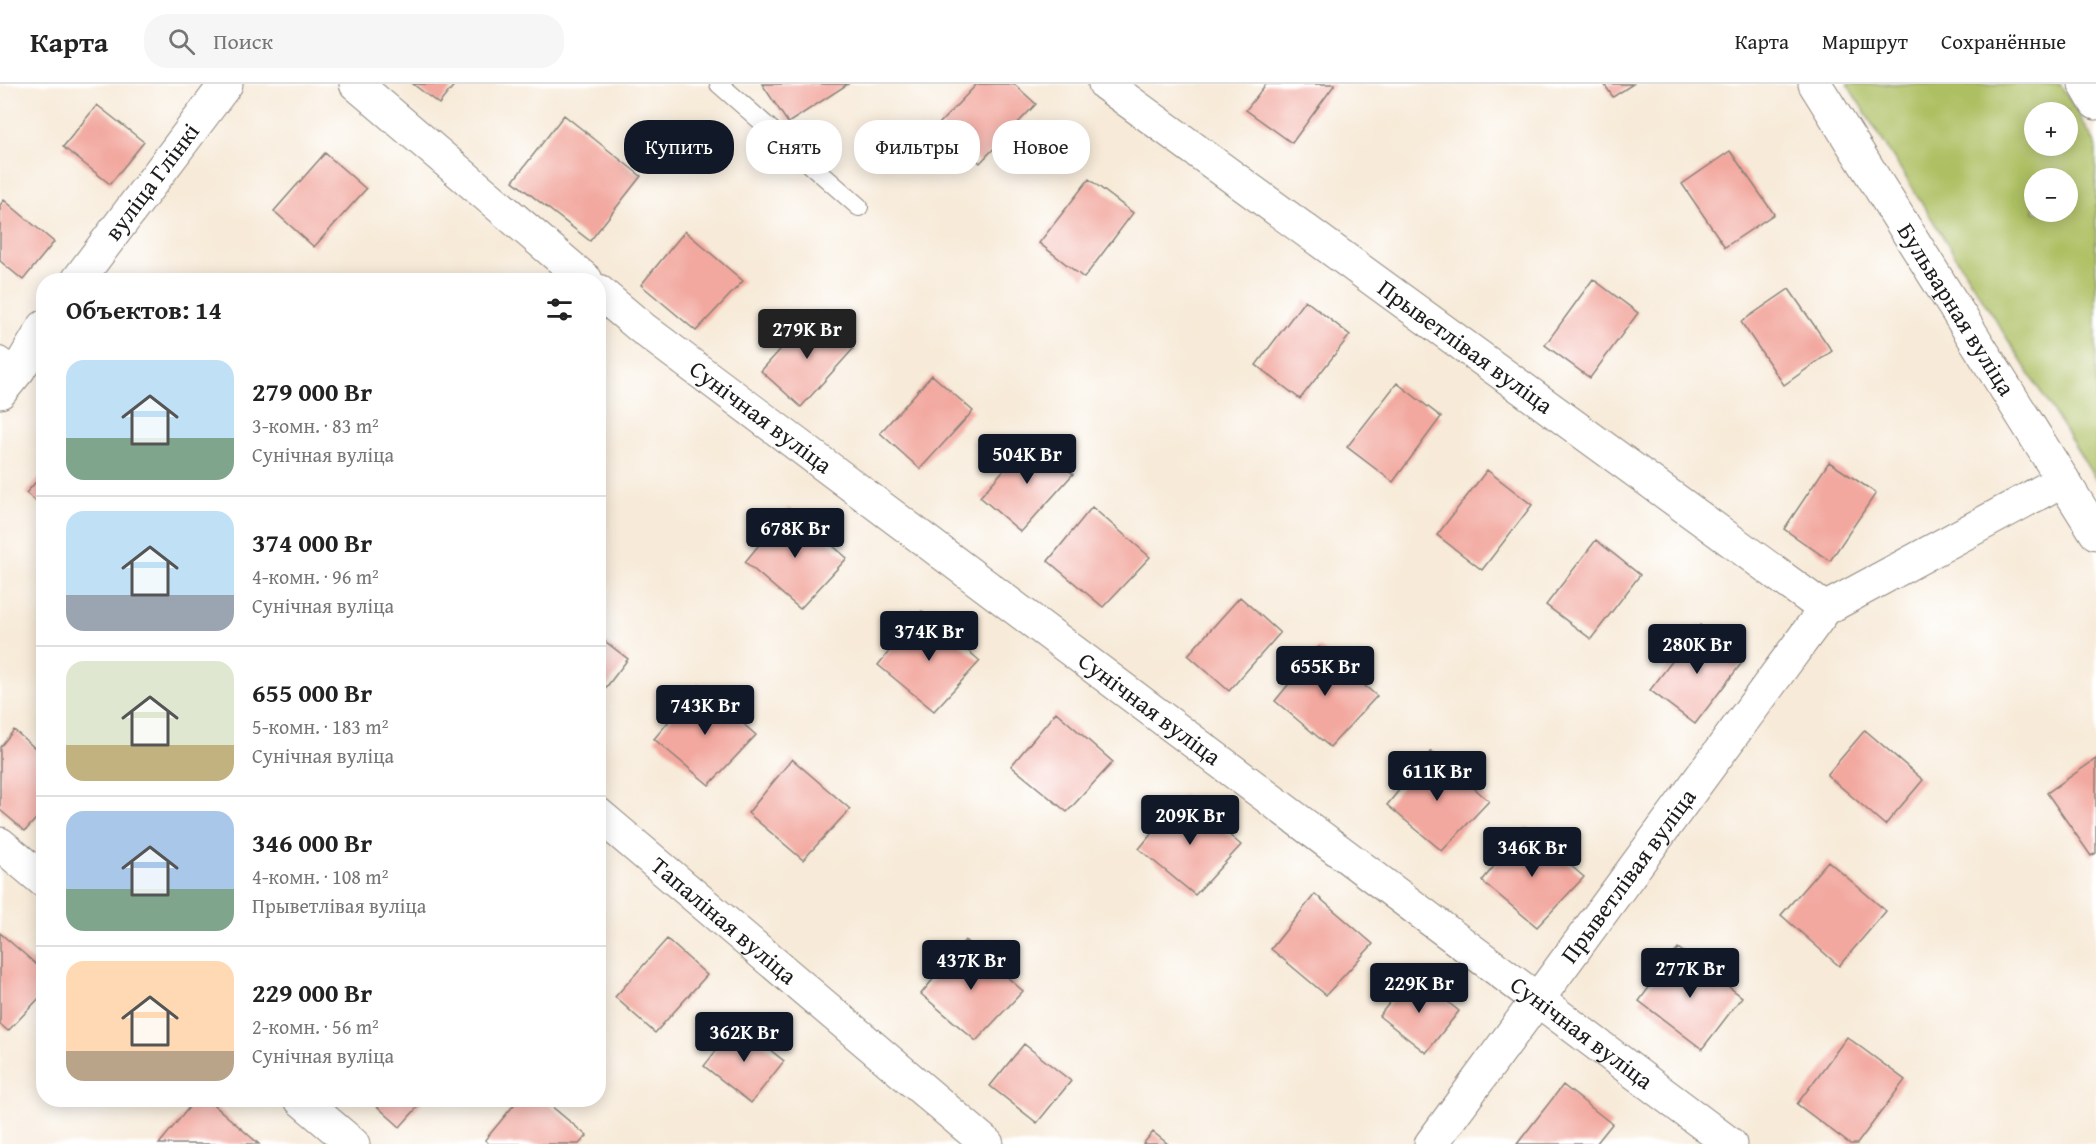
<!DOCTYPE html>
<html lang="ru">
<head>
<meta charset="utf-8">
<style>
	:root { --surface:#fff; --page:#f6f6f6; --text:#222; --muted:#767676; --line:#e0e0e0; --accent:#111827 }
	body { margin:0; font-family:"Gentium Book Plus",serif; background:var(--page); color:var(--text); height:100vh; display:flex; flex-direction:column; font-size:22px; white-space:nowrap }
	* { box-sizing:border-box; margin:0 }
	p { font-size:20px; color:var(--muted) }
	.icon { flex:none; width:33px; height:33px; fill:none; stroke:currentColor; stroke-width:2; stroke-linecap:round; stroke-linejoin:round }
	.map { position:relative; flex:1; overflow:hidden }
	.panel { position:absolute; left:36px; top:189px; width:570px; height:834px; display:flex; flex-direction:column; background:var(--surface); border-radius:24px; box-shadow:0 3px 15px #0003 }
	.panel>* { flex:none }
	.guide { position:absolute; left:624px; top:36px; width:570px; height:54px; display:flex; gap:12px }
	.controls { position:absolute; left:2024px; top:18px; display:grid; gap:12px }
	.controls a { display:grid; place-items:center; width:54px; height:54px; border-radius:50%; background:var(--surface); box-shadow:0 3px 15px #0003; font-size:30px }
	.price { position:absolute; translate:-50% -51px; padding:0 14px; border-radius:6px; background:var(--accent); color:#fff; font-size:20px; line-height:39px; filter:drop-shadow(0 2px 3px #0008) }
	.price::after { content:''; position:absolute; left:50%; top:36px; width:18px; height:14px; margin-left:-9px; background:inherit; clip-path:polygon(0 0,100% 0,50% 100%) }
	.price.current { background:#222; color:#fff }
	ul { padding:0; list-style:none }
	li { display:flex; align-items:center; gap:18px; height:150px; padding:0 30px }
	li+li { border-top:2px solid var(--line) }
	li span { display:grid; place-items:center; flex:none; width:168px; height:120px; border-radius:18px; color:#555 }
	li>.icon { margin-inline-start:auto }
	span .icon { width:72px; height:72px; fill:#fffc; stroke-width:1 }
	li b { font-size:26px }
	h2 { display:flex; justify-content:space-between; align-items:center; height:72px; padding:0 30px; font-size:26px }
	.chip { padding:0 21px; border-radius:24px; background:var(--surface); box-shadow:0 3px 15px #0003; font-size:21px; line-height:54px }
	.chip.current { background:var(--accent); color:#fff }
	header { display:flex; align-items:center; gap:36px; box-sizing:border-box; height:84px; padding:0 30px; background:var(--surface); border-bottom:2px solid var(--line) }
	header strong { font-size:28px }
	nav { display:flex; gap:33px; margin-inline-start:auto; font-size:21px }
	.search { width:420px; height:54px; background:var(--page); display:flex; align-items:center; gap:15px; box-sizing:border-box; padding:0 21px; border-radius:24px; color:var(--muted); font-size:22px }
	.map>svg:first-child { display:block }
</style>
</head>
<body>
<header>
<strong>Карта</strong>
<div class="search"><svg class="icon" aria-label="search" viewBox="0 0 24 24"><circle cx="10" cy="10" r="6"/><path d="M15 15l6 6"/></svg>Поиск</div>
<nav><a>Карта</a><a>Маршрут</a><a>Сохранённые</a></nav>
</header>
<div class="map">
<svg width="2096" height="1060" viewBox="0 0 2096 1060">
	<rect width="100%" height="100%" fill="#fff"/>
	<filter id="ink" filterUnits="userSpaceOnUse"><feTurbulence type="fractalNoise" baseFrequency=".0167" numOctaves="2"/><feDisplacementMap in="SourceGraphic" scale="12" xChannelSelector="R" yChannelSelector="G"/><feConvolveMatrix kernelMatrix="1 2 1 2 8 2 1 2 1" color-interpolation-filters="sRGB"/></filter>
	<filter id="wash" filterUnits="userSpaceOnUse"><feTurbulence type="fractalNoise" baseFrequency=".008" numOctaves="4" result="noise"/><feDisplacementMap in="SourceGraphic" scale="24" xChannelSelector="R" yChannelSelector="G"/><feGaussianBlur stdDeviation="1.35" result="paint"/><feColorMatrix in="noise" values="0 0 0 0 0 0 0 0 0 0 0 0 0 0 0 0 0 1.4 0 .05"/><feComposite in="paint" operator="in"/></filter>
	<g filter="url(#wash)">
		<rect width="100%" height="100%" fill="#f7ead8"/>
		<!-- green -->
		<path fill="#adbf62" stroke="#646e3f" stroke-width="1.5" fill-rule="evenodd" d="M1847,0H2060L2096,60V396ZM2034,28H2067V62H2034ZM2034,94H2067V128H2034Z"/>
		<g id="blocks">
			<!-- building -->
			<path fill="#f2a89f" d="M413,0H455L439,20Z
				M762,0H848L788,39Z
				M977,0H1014L1036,20L980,79L939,40Z
				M1266,0H1335L1292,59L1246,26Z
				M1604,0H1633L1613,13Z
				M97,21L144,58L110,100L63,63Z
				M564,31L641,92L590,157L513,97Z
				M1730,67L1774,130L1725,163L1682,100Z
				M325,69L366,105L314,163L274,127Z
				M1089,95L1133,129L1084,194L1039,159Z
				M4,116L54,158L23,196L0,177V121Z
				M685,147L743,197L696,247L641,201Z
				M1593,195L1638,229L1590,294L1545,261Z
				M1789,205L1832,267L1784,301L1741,238Z
				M1305,216L1350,251L1300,315L1256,281Z
				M813,229L853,265L801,323L761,287Z
				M932,291L973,327L920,385L880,349Z
				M1397,299L1441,333L1393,398L1347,363Z
				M1032,354L1073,390L1021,448L980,413Z
				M1829,378L1876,409L1830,477L1784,445Z
				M1487,386L1532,421L1482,486L1437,451Z
				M44,389V424L26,409Z
				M1092,423L1150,473L1103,523L1048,477Z
				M789,424L847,474L800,525L745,478Z
				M1596,456L1640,491L1591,555L1546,521Z
				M1240,513L1280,549L1229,607L1188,571Z
				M922,527L980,577L934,627L878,581Z
				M1700,541L1744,576L1695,640L1650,606Z
				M598,552L628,575L598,614Z
				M1319,563L1377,612L1330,663L1275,617Z
				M699,601L756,651L709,701L654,655Z
				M1056,628L1113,678L1067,728L1011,682Z
				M14,646L44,672V726L25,747L0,726V663Z
				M1865,646L1923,696L1885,741L1827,691Z
				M1431,667L1489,717L1442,767L1387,721Z
				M792,675L850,725L803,776L748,729Z
				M2096,675V769L2091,772L2047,709Z
				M1183,711L1241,761L1195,811L1139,765Z
				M1526,743L1584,793L1537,843L1482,797Z
				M1828,777L1886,827L1839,882L1781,831Z
				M1315,810L1373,860L1326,911L1271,865Z
				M0,849L44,887V909L8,947L0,940Z
				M667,855L707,891L655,949L615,913Z
				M965,856L1023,907L976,957L921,910Z
				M1678,864L1742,913L1702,965L1639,917Z
				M1413,890L1459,927L1426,969L1379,932Z
				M737,940L784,977L751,1019L704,982Z
				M1847,953L1905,996L1857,1060H1850L1797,1020Z
				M1024,960L1071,997L1037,1039L990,1002Z
				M1563,1001L1612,1040L1596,1060H1517Z
				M195,1016H208L259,1060H159Z
				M370,1016H424L400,1043Z
				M518,1016H544L587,1052L579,1060H489L485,1056Z
				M1153,1048L1168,1060H1143Z"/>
		</g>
	</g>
	<g filter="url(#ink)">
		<use href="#blocks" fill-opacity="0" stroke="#8a837a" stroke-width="1.5"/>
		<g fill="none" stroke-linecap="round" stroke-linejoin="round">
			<defs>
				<path id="lane" d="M719,0L859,123
					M0,272L19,285"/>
				<g id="street">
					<path d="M356,0L586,196"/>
					<path id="s1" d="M1105,0L1825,525"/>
					<path id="s2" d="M1815,0L2096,449"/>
					<path d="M2085,0L2096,19"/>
					<path id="s3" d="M78,196L226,0"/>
					<path id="s4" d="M598,207L642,244L1730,1060"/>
					<path d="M0,308L19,285L44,243"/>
					<path id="s5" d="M598,730L987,1060"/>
					<path d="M0,760L44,797"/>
					<path d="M301,1016L353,1060"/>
					<path id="s6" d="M1431,1060L1825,525L2063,396"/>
				</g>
			</defs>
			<!-- lane casing -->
			<use href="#lane" stroke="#8a837a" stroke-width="20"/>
			<!-- street casing -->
			<use href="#street" stroke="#8a837a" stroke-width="35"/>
			<!-- lane -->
			<use href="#lane" stroke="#fff" stroke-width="18"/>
			<!-- street -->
			<use href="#street" stroke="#fff" stroke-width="33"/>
		</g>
	</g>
	<g text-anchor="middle" stroke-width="4.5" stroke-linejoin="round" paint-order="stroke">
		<!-- street labels -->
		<g font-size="24" fill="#1c1c1c" stroke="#fff">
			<text dy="8" stroke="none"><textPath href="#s3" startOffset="123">вуліца Глінкі</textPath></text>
			<text dy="8" stroke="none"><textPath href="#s2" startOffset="266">Бульварная вуліца</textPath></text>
			<text dy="8" stroke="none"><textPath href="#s1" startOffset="446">Прыветлівая вуліца</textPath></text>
			<text dy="8" stroke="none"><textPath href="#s4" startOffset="206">Сунічная вуліца</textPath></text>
			<text dy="8" stroke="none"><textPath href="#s4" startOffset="692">Сунічная вуліца</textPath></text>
			<text dy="8" stroke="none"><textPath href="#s6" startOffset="333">Прыветлівая вуліца</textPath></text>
			<text dy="8" stroke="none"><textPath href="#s5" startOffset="165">Тапаліная вуліца</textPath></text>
			<text dy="8" stroke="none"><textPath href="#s4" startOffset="1232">Сунічная вуліца</textPath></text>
		</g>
	</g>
</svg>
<div class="controls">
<a>+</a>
<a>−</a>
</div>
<b class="price current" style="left:807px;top:276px">279K Br</b>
<b class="price" style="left:1027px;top:401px">504K Br</b>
<b class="price" style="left:795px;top:475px">678K Br</b>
<b class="price" style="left:929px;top:578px">374K Br</b>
<b class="price" style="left:1697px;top:591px">280K Br</b>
<b class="price" style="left:1325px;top:613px">655K Br</b>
<b class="price" style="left:705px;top:652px">743K Br</b>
<b class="price" style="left:1437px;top:718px">611K Br</b>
<b class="price" style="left:1190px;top:762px">209K Br</b>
<b class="price" style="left:1532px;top:794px">346K Br</b>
<b class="price" style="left:971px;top:907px">437K Br</b>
<b class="price" style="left:1690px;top:915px">277K Br</b>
<b class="price" style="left:1419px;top:930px">229K Br</b>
<b class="price" style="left:744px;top:979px">362K Br</b>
<div class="guide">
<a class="chip current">Купить</a>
<a class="chip">Снять</a>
<a class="chip">Фильтры</a>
<a class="chip">Новое</a>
</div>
<section class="panel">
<h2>Объектов: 14<svg class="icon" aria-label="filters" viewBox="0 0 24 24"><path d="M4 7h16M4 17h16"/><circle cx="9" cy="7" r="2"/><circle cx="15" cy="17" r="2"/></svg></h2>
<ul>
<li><span style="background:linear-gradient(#bfe0f5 65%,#7fa58c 0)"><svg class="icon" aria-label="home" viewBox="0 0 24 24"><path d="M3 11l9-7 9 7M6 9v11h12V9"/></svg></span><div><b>279 000 Br</b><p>3-комн. · 83 m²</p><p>Сунічная вуліца</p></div></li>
<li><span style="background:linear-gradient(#bfe0f5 70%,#9aa5b1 0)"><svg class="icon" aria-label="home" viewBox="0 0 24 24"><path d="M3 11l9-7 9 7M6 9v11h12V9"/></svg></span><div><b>374 000 Br</b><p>4-комн. · 96 m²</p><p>Сунічная вуліца</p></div></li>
<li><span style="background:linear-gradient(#dfe7d0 70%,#c2b280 0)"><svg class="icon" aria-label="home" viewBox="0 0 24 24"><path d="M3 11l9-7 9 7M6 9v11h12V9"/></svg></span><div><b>655 000 Br</b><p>5-комн. · 183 m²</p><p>Сунічная вуліца</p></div></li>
<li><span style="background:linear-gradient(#a9c7e8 65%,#7fa58c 0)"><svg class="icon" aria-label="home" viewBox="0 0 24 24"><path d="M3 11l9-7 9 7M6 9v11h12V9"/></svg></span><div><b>346 000 Br</b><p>4-комн. · 108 m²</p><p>Прыветлівая вуліца</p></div></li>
<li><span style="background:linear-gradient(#ffd9b3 75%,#b9a48a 0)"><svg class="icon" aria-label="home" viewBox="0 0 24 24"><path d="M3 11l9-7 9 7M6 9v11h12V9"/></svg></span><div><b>229 000 Br</b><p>2-комн. · 56 m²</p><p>Сунічная вуліца</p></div></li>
</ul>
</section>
</div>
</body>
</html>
